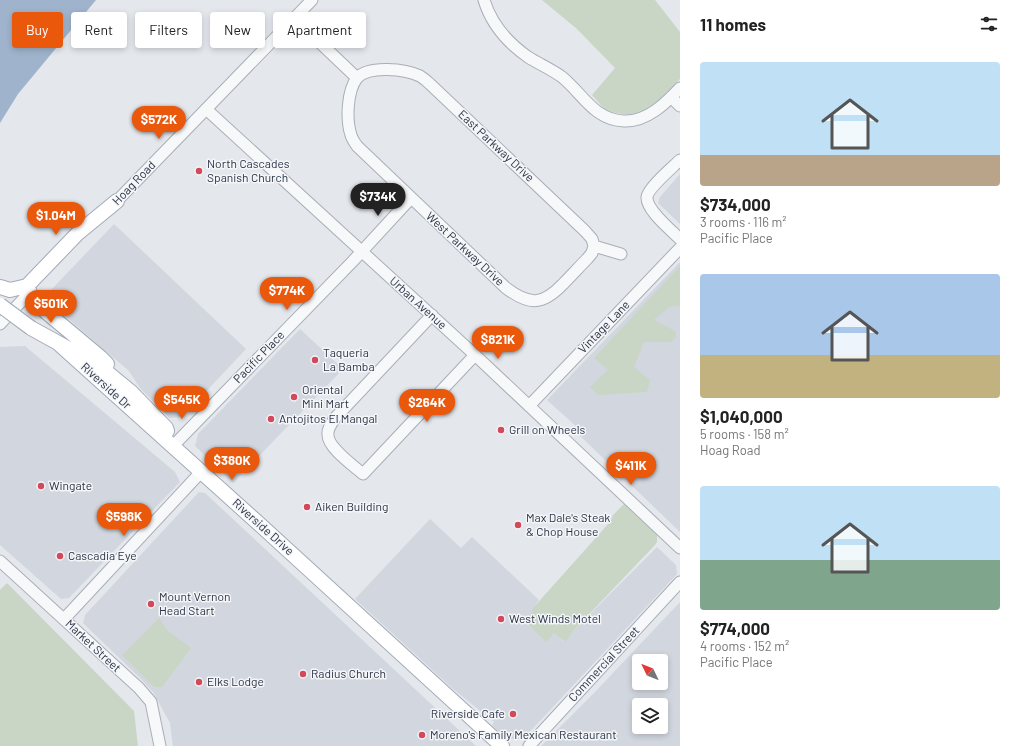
<!DOCTYPE html>
<html lang="en">
<head>
<meta charset="utf-8">
<style>
	:root { --surface:#fff; --page:#f2f2f2; --text:#222; --muted:#767676; --accent:#ea580c }
	body { margin:0; font-family:Barlow,sans-serif; background:var(--page); color:var(--text); height:100vh; display:flex; flex-direction:column; font-size:15px; white-space:nowrap }
	* { box-sizing:border-box; margin:0 }
	p { font-size:13px; color:var(--muted) }
	.icon { flex:none; width:22px; height:22px; fill:none; stroke:currentColor; stroke-width:2; stroke-linecap:round; stroke-linejoin:round }
	.map { position:relative; flex:1; overflow:hidden }
	.panel { display:flex; flex-direction:column; background:var(--surface); width:340px }
	.panel>* { flex:none }
	.hud { position:absolute; left:12px; top:12px; width:380px; height:36px; display:flex; gap:8px }
	.needle { width:26px; rotate:313deg }
	.tools { position:absolute; left:632px; top:654px; display:grid; gap:8px }
	.tools a { display:grid; place-items:center; width:36px; height:36px; border-radius:4px; background:var(--surface); box-shadow:0 2px 6px #0003; font-size:20px }
	.price { position:absolute; translate:-50% -34px; padding:0 9px; border-radius:14px; background:var(--accent); color:#fff; font-size:13px; line-height:26px; filter:drop-shadow(0 1px 2px #0008) }
	.price::after { content:''; position:absolute; left:50%; top:24px; width:12px; height:9px; margin-left:-6px; background:inherit; clip-path:polygon(0 0,100% 0,50% 100%) }
	.price.on { background:#222; color:#fff }
	ul { padding:0; list-style:none }
	li { display:grid; align-content:center; gap:8px; height:212px; padding:0 20px }
	li span { display:grid; place-items:center; height:124px; border-radius:4px; color:#555 }
	li>.icon { margin-inline-start:auto }
	span .icon { width:72px; height:72px; fill:#fffc; stroke-width:1 }
	li b { font-size:17px }
	h2 { display:flex; justify-content:space-between; align-items:center; height:48px; padding:0 20px; font-size:17px }
	.tag { padding:0 14px; border-radius:4px; background:var(--surface); box-shadow:0 2px 6px #0003; font-size:14px; line-height:36px }
	.tag.on { background:var(--accent); color:#fff }
	main { display:flex; flex:1; min-height:0 }
	.map>svg:first-child { display:block }
</style>
</head>
<body>
<main>
<div class="map">
<svg width="680" height="746" viewBox="0 0 680 746">
	<rect width="100%" height="100%" fill="#e4e7ec"/>
	<!-- built -->
	<path fill="#d2d6de" fill-rule="evenodd" d="M680,174V224L658,203L660,197Z
		M114,224L246,349L182,417L169,418L140,388L129,371L50,303V291Z
		M680,262V532L575,431L578,428L547,400Z
		M300,329L343,369L233,483L195,446L198,434Z
		M25,346L175,472L180,482L69,598L61,599L0,545V347Z
		M199,492L205,493L476,746H173L170,723L153,692L140,678L83,623L85,615Z
		M430,519L461,548L472,537L539,600L533,608L564,642L574,630L657,547L676,565L677,574L524,738L521,739H506L492,725L494,722L452,688L355,599Z
		M680,602V746H541L595,692ZM639,661H661V683H639ZM639,705H661V727H639Z"/>
	<!-- green -->
	<path fill="#c9d6c5" d="M542,0H655L680,32V79C663,96 649,116 623,114C617,113 610,112 605,109C600,105 596,99 592,95L615,68L577,29Z
		M680,266V306L669,307L654,320L675,331L676,337L671,342H644L634,367L650,380L647,392L598,395L590,387L608,370L594,358Z
		M624,504L657,535V542L655,545L574,630L565,642L554,633L546,642L528,624L533,608L610,522L613,515Z
		M7,583L134,711L138,746H0V590Z
		M159,618L167,630L191,648L162,687H154L122,655Z"/>
	<!-- water -->
	<path fill="#9fb4cc" d="M0,0H96L18,94L0,123Z"/>
	<g fill="none" stroke-linecap="round" stroke-linejoin="round">
		<defs>
			<path id="minor" d="M484,0C491,23 508,43 528,57C539,64 551,69 562,77C583,94 594,120 624,121C647,122 666,103 680,88
				M294,18L357,78
				M671,97L680,106
				M206,109L475,355L680,548
				M680,160C673,167 648,188 647,197C646,210 671,230 680,239
				M112,206L312,0
				M594,246L592,253L587,259C579,267 571,276 563,284C543,305 530,306 506,288L357,146C355,143 352,139 351,135C346,120 347,91 357,78C369,65 405,69 420,76C423,78 427,81 430,84L585,231L592,239L594,246L621,254
				M432,315L335,418C332,423 327,429 328,435C328,448 354,466 363,474L475,355
				M0,324L31,291
				M529,406L680,248
				M173,446L353,261L411,198
				M0,561L139,688L151,702L160,746
				M64,619L201,472
				M529,746L680,582"/>
			<path id="major" d="M0,287L10,290L27,286L78,233L117,201
				M27,296L100,357L107,364
				M31,328L98,365L131,392L166,428L167,431
				M58,343L257,522L502,746"/>
		</defs>
		<!-- minor casing -->
		<use href="#minor" stroke="#a9aeb7" stroke-width="13"/>
		<!-- major casing -->
		<use href="#major" stroke="#a3abb8" stroke-width="16"/>
		<!-- minor -->
		<use href="#minor" stroke="#f7f8fa" stroke-width="11"/>
		<!-- major -->
		<use href="#major" stroke="#fff" stroke-width="14"/>
		<defs>
			<path id="major-bridge" d="M0,305L31,328"/>
		</defs>
		<!-- major-bridge casing -->
		<use href="#major-bridge" stroke="#a3abb8" stroke-width="16" stroke-linecap="butt"/>
		<!-- major-bridge -->
		<use href="#major-bridge" stroke="#fff" stroke-width="14"/>
	</g>
	<!-- markers -->
	<g fill="#d1495b" stroke="#f4f6f9" stroke-width="1.5">
		<circle cx="199" cy="171" r="4"/>
		<circle cx="315" cy="360" r="4"/>
		<circle cx="294" cy="397" r="4"/>
		<circle cx="271" cy="419" r="4"/>
		<circle cx="501" cy="430" r="4"/>
		<circle cx="41" cy="486" r="4"/>
		<circle cx="307" cy="507" r="4"/>
		<circle cx="518" cy="525" r="4"/>
		<circle cx="60" cy="556" r="4"/>
		<circle cx="151" cy="604" r="4"/>
		<circle cx="501" cy="619" r="4"/>
		<circle cx="303" cy="674" r="4"/>
		<circle cx="199" cy="682" r="4"/>
		<circle cx="513" cy="714" r="4"/>
		<circle cx="422" cy="735" r="4"/>
	</g>
	<g text-anchor="middle" stroke-width="3" stroke-linejoin="round" paint-order="stroke">
		<!-- street labels -->
		<g font-size="12" fill="#2b3445" stroke="#f4f6f9">
			<text transform="translate(496 146) rotate(43)" y="4">East Parkway Drive</text>
			<text transform="translate(134 183) rotate(-46)" y="4">Hoag Road</text>
			<text transform="translate(465 249) rotate(43)" y="4">West Parkway Drive</text>
			<text transform="translate(418 303) rotate(42)" y="4">Urban Avenue</text>
			<text transform="translate(604 327) rotate(-46)" y="4">Vintage Lane</text>
			<text transform="translate(259 357) rotate(-46)" y="4">Pacific Place</text>
			<text transform="translate(106 386) rotate(42)" y="4">Riverside Dr</text>
			<text transform="translate(263 527) rotate(42)" y="4">Riverside Drive</text>
			<text transform="translate(93 646) rotate(43)" y="4">Market Street</text>
			<text transform="translate(604 664) rotate(-47)" y="4">Commercial Street</text>
		</g>
		<!-- poi labels -->
		<g font-size="12" fill="#2b3445" stroke="#f4f6f9" text-anchor="start">
			<text x="207" y="168">North Cascades<tspan x="207" dy="14">Spanish Church</tspan></text>
			<text x="323" y="357">Taqueria<tspan x="323" dy="14">La Bamba</tspan></text>
			<text x="302" y="394">Oriental<tspan x="302" dy="14">Mini Mart</tspan></text>
			<text x="279" y="423">Antojitos El Mangal</text>
			<text x="509" y="434">Grill on Wheels</text>
			<text x="49" y="490">Wingate</text>
			<text x="315" y="511">Aiken Building</text>
			<text x="526" y="522">Max Dale's Steak<tspan x="526" dy="14">&amp; Chop House</tspan></text>
			<text x="68" y="560">Cascadia Eye</text>
			<text x="159" y="601">Mount Vernon<tspan x="159" dy="14">Head Start</tspan></text>
			<text x="509" y="623">West Winds Motel</text>
			<text x="311" y="678">Radius Church</text>
			<text x="207" y="686">Elks Lodge</text>
			<text x="505" y="718" text-anchor="end">Riverside Cafe</text>
			<text x="430" y="739">Moreno's Family Mexican Restaurant</text>
		</g>
	</g>
</svg>
<div class="tools">
<a><svg class="needle" viewBox="-14 -14 28 28"><path d="M0-13l5 13h-10z" fill="#e53935"/><path d="M0 13l5-13h-10z" fill="#767676"/></svg></a>
<a><svg class="icon" aria-label="layers" viewBox="0 0 24 24"><path d="M12 4l9 5-9 5-9-5zM3 14l9 5 9-5"/></svg></a>
</div>
<b class="price" style="left:159px;top:140px">$572K</b>
<b class="price on" style="left:378px;top:217px">$734K</b>
<b class="price" style="left:56px;top:236px">$1.04M</b>
<b class="price" style="left:287px;top:311px">$774K</b>
<b class="price" style="left:51px;top:324px">$501K</b>
<b class="price" style="left:498px;top:360px">$821K</b>
<b class="price" style="left:182px;top:420px">$545K</b>
<b class="price" style="left:427px;top:423px">$264K</b>
<b class="price" style="left:232px;top:481px">$380K</b>
<b class="price" style="left:631px;top:486px">$411K</b>
<b class="price" style="left:124px;top:537px">$598K</b>
<div class="hud">
<a class="tag on">Buy</a>
<a class="tag">Rent</a>
<a class="tag">Filters</a>
<a class="tag">New</a>
<a class="tag">Apartment</a>
</div>
</div>
<section class="panel">
<h2>11 homes<svg class="icon" aria-label="filters" viewBox="0 0 24 24"><path d="M4 7h16M4 17h16"/><circle cx="9" cy="7" r="2"/><circle cx="15" cy="17" r="2"/></svg></h2>
<ul>
<li><span style="background:linear-gradient(#bfe0f5 75%,#b9a48a 0)"><svg class="icon" aria-label="home" viewBox="0 0 24 24"><path d="M3 11l9-7 9 7M6 9v11h12V9"/></svg></span><div><b>$734,000</b><p>3 rooms · 116 m²</p><p>Pacific Place</p></div></li>
<li><span style="background:linear-gradient(#a9c7e8 65%,#c2b280 0)"><svg class="icon" aria-label="home" viewBox="0 0 24 24"><path d="M3 11l9-7 9 7M6 9v11h12V9"/></svg></span><div><b>$1,040,000</b><p>5 rooms · 158 m²</p><p>Hoag Road</p></div></li>
<li><span style="background:linear-gradient(#bfe0f5 60%,#7fa58c 0)"><svg class="icon" aria-label="home" viewBox="0 0 24 24"><path d="M3 11l9-7 9 7M6 9v11h12V9"/></svg></span><div><b>$774,000</b><p>4 rooms · 152 m²</p><p>Pacific Place</p></div></li>
</ul>
</section>
</main>
</body>
</html>
